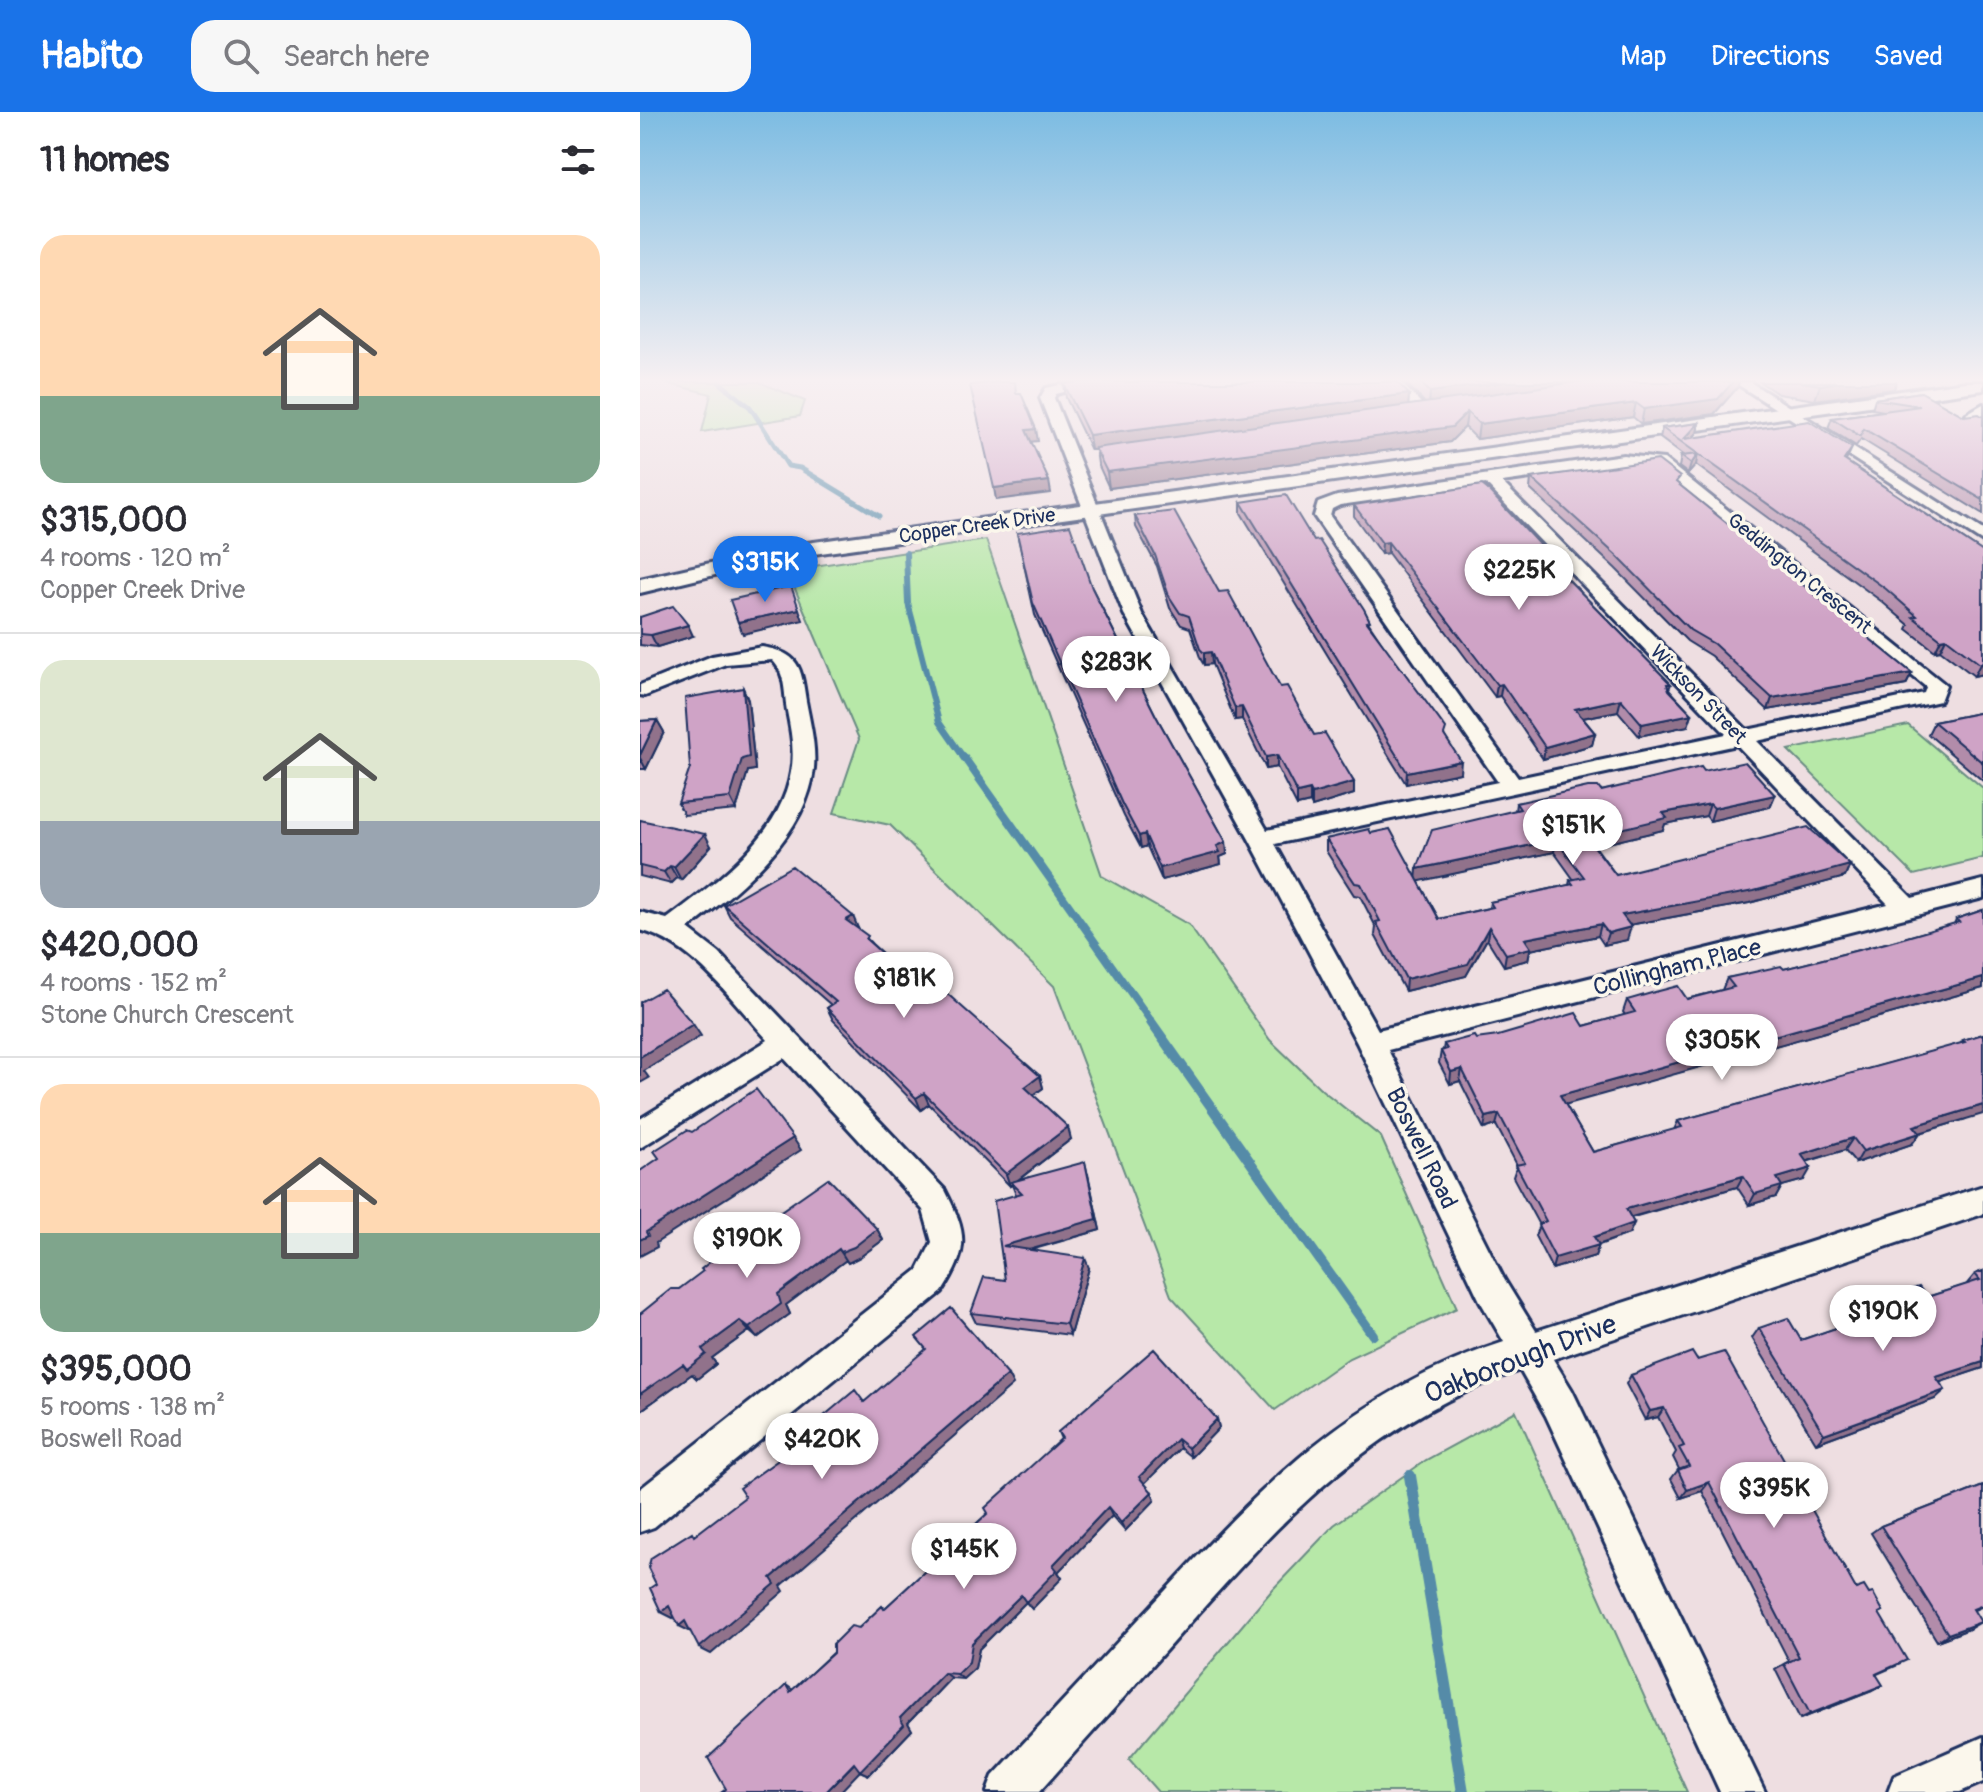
<!DOCTYPE html>
<html lang="en">
<head>
<meta charset="utf-8">
<style>
	:root { --surface:#fff; --page:#f7f7f7; --text:#2b2b33; --muted:#7c7c81; --line:#e1e1e2; --accent:#1a73e8 }
	body { margin:0; font-family:Pangolin,sans-serif; background:var(--page); color:var(--text); height:100vh; display:flex; flex-direction:column; font-size:30px; white-space:nowrap }
	* { box-sizing:border-box; margin:0 }
	p { font-size:26px; color:var(--muted) }
	.icon { flex:none; width:44px; height:44px; fill:none; stroke:currentColor; stroke-width:2; stroke-linecap:round; stroke-linejoin:round }
	.map { position:relative; flex:1; overflow:hidden }
	.panel { display:flex; flex-direction:column; background:var(--surface); width:640px }
	.panel>* { flex:none }
	.price { position:absolute; translate:-50% -68px; padding:0 18px; border-radius:28px; background:#fff; color:#222; font-size:26px; line-height:52px; filter:drop-shadow(0 2px 4px #0008) }
	.price::after { content:''; position:absolute; left:50%; top:48px; width:24px; height:18px; margin-left:-12px; background:inherit; clip-path:polygon(0 0,100% 0,50% 100%) }
	.price.on { background:var(--accent); color:#fff }
	ul { padding:0; list-style:none }
	li { display:grid; align-content:center; gap:16px; height:424px; padding:0 40px }
	li+li { border-top:2px solid var(--line) }
	li span { display:grid; place-items:center; height:248px; border-radius:24px; color:#555 }
	li>.icon { margin-inline-start:auto }
	span .icon { width:144px; height:144px; fill:#fffc; stroke-width:1 }
	li b { font-size:34px }
	h2 { display:flex; justify-content:space-between; align-items:center; height:96px; padding:0 40px; font-size:34px }
	header { display:flex; align-items:center; gap:48px; box-sizing:border-box; height:112px; padding:0 40px; background:var(--accent); color:#fff }
	header strong { font-size:38px }
	nav { display:flex; gap:44px; margin-inline-start:auto; font-size:28px }
	.search { width:560px; height:72px; background:var(--page); display:flex; align-items:center; gap:20px; box-sizing:border-box; padding:0 28px; border-radius:24px; color:var(--muted); font-size:30px }
	main { display:flex; flex:1; min-height:0 }
	.map>svg:first-child { display:block }
</style>
</head>
<body>
<header>
<strong>Habito</strong>
<div class="search"><svg class="icon" aria-label="search" viewBox="0 0 24 24"><circle cx="10" cy="10" r="6"/><path d="M15 15l6 6"/></svg>Search here</div>
<nav><a>Map</a><a>Directions</a><a>Saved</a></nav>
</header>
<main>
<section class="panel">
<h2>11 homes<svg class="icon" aria-label="filters" viewBox="0 0 24 24"><path d="M4 7h16M4 17h16"/><circle cx="9" cy="7" r="2"/><circle cx="15" cy="17" r="2"/></svg></h2>
<ul>
<li><span style="background:linear-gradient(#ffd9b3 65%,#7fa58c 0)"><svg class="icon" aria-label="home" viewBox="0 0 24 24"><path d="M3 11l9-7 9 7M6 9v11h12V9"/></svg></span><div><b>$315,000</b><p>4 rooms · 120 m²</p><p>Copper Creek Drive</p></div></li>
<li><span style="background:linear-gradient(#dfe7d0 65%,#9aa5b1 0)"><svg class="icon" aria-label="home" viewBox="0 0 24 24"><path d="M3 11l9-7 9 7M6 9v11h12V9"/></svg></span><div><b>$420,000</b><p>4 rooms · 152 m²</p><p>Stone Church Crescent</p></div></li>
<li><span style="background:linear-gradient(#ffd9b3 60%,#7fa58c 0)"><svg class="icon" aria-label="home" viewBox="0 0 24 24"><path d="M3 11l9-7 9 7M6 9v11h12V9"/></svg></span><div><b>$395,000</b><p>5 rooms · 138 m²</p><p>Boswell Road</p></div></li>
</ul>
</section>
<div class="map">
<svg width="1343" height="1680" viewBox="0 0 1343 1680">
	<rect width="100%" height="100%" fill="#eedee1"/>
	<filter id="ink" filterUnits="userSpaceOnUse"><feTurbulence type="fractalNoise" baseFrequency=".0125" numOctaves="2"/><feDisplacementMap in="SourceGraphic" scale="16" xChannelSelector="R" yChannelSelector="G"/><feConvolveMatrix kernelMatrix="1 2 1 2 8 2 1 2 1" color-interpolation-filters="sRGB"/></filter>
	<g filter="url(#ink)">
		<!-- green -->
		<path fill="#b7e8a8" stroke="#698c83" stroke-width="2" d="M21,270H119L165,289L160,304L62,320L71,282Z
			M346,428L462,764L549,813L630,928L682,978L741,1025L817,1196L709,1246L635,1298L531,1184L414,874L250,713L194,701L219,627L147,458Z
			M1268,613L1343,676V746L1274,763L1148,638Z
			M876,1299L1047,1680H518L489,1647L633,1477L694,1413L786,1348Z"/>
		<g fill="none" stroke-linecap="round" stroke-linejoin="round">
			<!-- stream-far4 -->
			<path stroke="#558ba8" stroke-width="5" d="M79,270L110,295L148,354L160,356L239,404"/>
			<!-- stream-far3 -->
			<path stroke="#558ba8" stroke-width="6" d="M266,441L268,491L299,610L324,646"/>
			<!-- stream-far2 -->
			<path stroke="#558ba8" stroke-width="8" d="M323,644L513,912"/>
			<!-- stream-far1 -->
			<path stroke="#558ba8" stroke-width="10" d="M511,910L733,1223"/>
			<!-- stream -->
			<path stroke="#558ba8" stroke-width="12" d="M770,1364L823,1680"/>
			<defs>
				<path id="minor" d="M433,270H462L416,282L414,286L502,502L627,718L858,670L674,404L678,391L697,384L983,343L1024,347L1306,573L1300,589L1117,629L1272,786L1343,768V786L748,938L864,1167L896,1219L1343,1074V1102L913,1247L932,1278L1125,1680H1080L906,1304L880,1258C734,1308 648,1401 548,1513C499,1569 449,1624 399,1680H347L353,1664C407,1606 460,1549 514,1491C619,1377 711,1279 864,1230L840,1189L717,931L609,727L484,502L400,286L406,276ZM983,353L1015,354L1286,575L1284,581L1107,618L862,370ZM846,372L1086,622L878,666L690,404L692,397L700,393ZM1097,633L1248,792L738,918L635,732Z
					M746,270H760L790,300V306H780Z
					M1094,270H1110L1343,418V430Z
					M1343,292V315L1326,302Z
					M122,535C159,541 161,554 166,589C170,611 176,633 174,656C167,724 98,779 48,817L79,841L305,1078C328,1123 329,1137 302,1180L14,1415L0,1420V1377L278,1158L292,1130L283,1098L144,946L0,1036V1007L128,928C92,889 54,832 0,818V800L27,807C75,771 141,724 151,660C155,640 151,619 147,599C144,581 146,561 132,548L86,552L5,584L0,583V573L72,544Z
					M1343,1625V1670L1320,1680H1248L1254,1664Z"/>
				<path id="tertiary" d="M1325,270H1343V278L145,446L0,481V467L145,434Z"/>
			</defs>
			<!-- minor casing -->
			<use href="#minor" stroke="#1b2f5e" stroke-width="6"/>
			<!-- tertiary casing -->
			<use href="#tertiary" stroke="#1b2f5e" stroke-width="6"/>
			<!-- minor -->
			<use href="#minor" fill="#fbf7ec" fill-rule="evenodd"/>
			<!-- tertiary -->
			<use href="#tertiary" fill="#fbf7ec" fill-rule="evenodd"/>
		</g>
		<!-- wall -->
		<path fill="#b28caa" stroke="#1b2f5e" stroke-width="2" fill-rule="evenodd" d="M765,270H1099L1097,276L1074,302L1001,312L993,305L837,327L825,315L810,330L469,376L458,352L456,338H451L426,286L424,272L769,282L768,294L785,291Z
			M1120,270H1256L1254,277L1175,288L1138,282Z
			M1281,280L1324,304L1343,305V402L1221,327L1216,334L1188,316L1192,306L1244,299L1232,297L1235,287Z
			M1059,311L1057,321L1052,326L1212,336L1206,349L1343,440V562L1334,564L1300,538L1295,539L1267,517L1269,513L1241,489L1056,353L1048,362L1039,355L1041,344H1044L1020,326L1022,316Z
			M891,366L1038,372L1272,561L1266,573L1128,598L1071,544L1047,529L975,456L890,377Z
			M601,390L674,429L805,625L820,661L766,672L601,401Z
			M714,393L907,446L1031,572L1029,577L1052,602L1048,614L999,624L978,599L943,606L955,621L952,633L903,647L860,584L855,585L748,441L741,442L714,404Z
			M495,404L579,480L640,575L674,623L714,670V682L672,695L670,691L657,694L637,655L626,657L602,607L595,608L572,552L564,553L561,548L550,516L541,513L530,496L517,454L496,415Z
			M377,421L452,476L516,604L586,730L587,742L580,745L581,752L522,768L507,734L501,736L484,704L395,503Z
			M0,505L53,524L17,535L0,533Z
			M103,576L108,588L115,658L108,659L96,698L44,703L38,691Z
			M1343,600V669L1288,622L1294,610Z
			M17,608L24,620L6,657H0V609Z
			M1064,659L1135,683L1130,695L1070,709L1066,704L1025,712L1023,718L955,734L976,763L1210,753L1205,765L1109,791L989,813L987,828L964,833L958,824L890,838L888,848L864,854L847,827L826,864L765,879L735,823L736,815L720,784L714,783L686,739V727L731,721L776,765L875,699L876,691L961,679ZM914,740L934,768H930L929,773L850,790L849,796L799,807L778,769Z
			M0,708L71,734L41,768L37,766L31,772L0,764Z
			M84,793L218,816V817L232,832L276,872L297,882L400,964L403,976L393,983L431,1027L377,1069L448,1062L460,1118L391,1138L449,1156L430,1223L336,1211L331,1201L365,1168L376,1083L372,1073L370,1074L289,992L281,998L193,908L187,896L191,893L90,805Z
			M1343,798V876L925,992L953,1040L1034,1018L1038,1009L1320,932L1323,928L1343,922L1326,1007L1280,1021L1272,1032L1216,1051L1205,1038L1166,1050L1164,1068L1142,1074L1136,1085L1109,1093L1097,1075L990,1106L994,1111L989,1122L959,1133L955,1144L912,1157L895,1124L899,1113L873,1065L877,1053L856,1013L844,1017L820,969L810,972L799,951L801,939L803,938L804,932L944,914L985,903L983,900L987,888L1047,887L1082,878L1087,866L1144,857L1246,831L1314,812L1316,807Z
			M237,1117L243,1128L220,1145L208,1151L206,1148L146,1193L150,1202L117,1226L109,1219L72,1246L76,1252L57,1267L52,1262L0,1299V1202L39,1177Z
			M1343,1159V1256L1300,1270L1295,1287L1176,1331L1112,1226L1119,1216L1161,1228L1209,1212L1199,1198L1208,1187L1287,1185L1326,1173L1335,1162Z
			M1057,1248L1216,1477L1229,1482L1243,1499L1239,1501L1256,1554L1237,1562L1232,1579L1160,1607L1135,1557L1149,1549L1062,1379L1041,1386L1031,1367L1038,1358L1039,1357L1033,1345L1036,1340L1018,1305L1005,1308L986,1272L991,1263Z
			M577,1307L579,1316L551,1345L540,1336L504,1371L515,1388L485,1419L472,1404L418,1460L422,1466L392,1497L386,1490L339,1537L335,1556L323,1567L311,1566L268,1611L272,1618L229,1663L220,1659L86,1677L146,1573L153,1578L242,1494L245,1496L348,1401L421,1327L418,1320Z
			M1343,1374V1494L1334,1498L1329,1517L1297,1529L1231,1421L1241,1414Z"/>
		<!-- shaded-wall -->
		<path fill="#91728b" stroke="#1b2f5e" stroke-width="2" d="M865,270H972L789,295L790,280Z
			M1093,270H1099L1097,276L1074,302L1001,312L1004,297Z
			M1201,270H1256L1254,277L1175,288L1180,273Z
			M769,282L768,297L451,338L449,323Z
			M996,291L993,305L837,327L839,312Z
			M827,300L825,315L810,330L469,376L467,360Z
			M1059,311L1057,321L1046,333L1044,327Z
			M396,317L398,329L388,330L386,318Z
			M1058,342L1056,353L1048,362L1051,352Z
			M409,369L411,381L356,388L354,376Z
			M748,430V441L741,442L742,431Z
			M159,497L163,508L103,522L98,510Z
			M48,513L53,524L17,535L11,523Z
			M1306,526L1300,538L1295,539L1301,527Z
			M571,540L572,552L564,553V541Z
			M1343,551V562L1334,564L1340,552Z
			M1272,561L1266,573L1128,598L1132,586Z
			M862,572L860,584L855,585L857,573Z
			M103,576L108,588L115,658L108,659L96,698L90,686Z
			M981,587L978,599L932,608L935,597Z
			M602,595V607L595,608V596Z
			M1052,602L1048,614L999,624L1002,612Z
			M17,608L24,620L6,657L0,646V643Z
			M955,621L952,633L903,647L905,635Z
			M637,643V655L626,657V645Z
			M821,649L820,661L766,672L767,660Z
			M714,670V682L672,695V682Z
			M670,678V691L657,694V681Z
			M1135,683L1130,695L1070,709L1074,696Z
			M1070,692L1066,704L1025,712L1023,718L944,737L947,725L1023,701Z
			M65,722L71,734L41,768L34,755Z
			M505,722L507,734L501,736L499,724Z
			M916,728L914,740L776,770L777,757Z
			M586,730L587,742L580,745L581,752L522,768L520,756Z
			M1210,753L1205,765L1109,791L978,815L982,803Z
			M30,754L37,766L31,772L24,760Z
			M213,804L218,816L211,820L206,808Z
			M961,812L958,824L890,838L888,848L864,854L866,842L885,827Z
			M849,815L847,827L826,864L765,879L766,867Z
			M991,815L987,828L964,833L968,821Z
			M1343,866V876L917,995L920,983Z
			M53,912L61,924L4,959L9,966L0,971V945Z
			M822,957L820,969L810,972L811,960Z
			M400,964L403,976L388,987L385,975Z
			M284,981L289,992L281,998L276,986Z
			M1343,993V1002L1266,1025L1274,1014Z
			M859,1002L856,1013L844,1017L846,1005Z
			M428,1015L431,1027L370,1074L366,1062Z
			M1280,1021L1272,1032L1216,1051L1223,1039Z
			M153,1026L161,1038L16,1131L17,1135L0,1144V1128L6,1120Z
			M1213,1026L1205,1038L1154,1053L1161,1042Z
			M445,1050L460,1118L367,1144L363,1134Z
			M1171,1056L1164,1068L1142,1074L1136,1085L1109,1093L1115,1082L1137,1066Z
			M1103,1064L1097,1075L981,1108L986,1097Z
			M994,1111L989,1122L952,1135L959,1133L955,1144L912,1157L915,1146L954,1125Z
			M237,1117L243,1128L220,1145L208,1151L201,1140Z
			M199,1137L206,1148L146,1193L150,1202L117,1226L109,1216L138,1182Z
			M445,1146L449,1156L430,1223L426,1212Z
			M100,1209L109,1219L72,1246L76,1252L57,1267L52,1262L0,1299V1282Z
			M1343,1250V1256L1286,1275L1296,1265Z
			M368,1263L373,1273L141,1474L144,1479L71,1542L59,1536L131,1466Z
			M1305,1278L1295,1287L1176,1331L1184,1322Z
			M1024,1296L1018,1305L1005,1308L1010,1299Z
			M577,1307L579,1316L551,1345L548,1336Z
			M537,1327L540,1336L502,1374L499,1365Z
			M1069,1370L1062,1379L1041,1386L1047,1378Z
			M512,1380L515,1388L485,1419L481,1411Z
			M468,1395L472,1404L418,1460L422,1466L392,1497L386,1490L413,1453Z
			M381,1483L386,1490L339,1537L335,1556L323,1567L317,1562L332,1531Z
			M29,1494L41,1501L33,1506L21,1500Z
			M45,1509L51,1520L39,1514Z
			M1341,1510L1329,1517L1297,1529L1308,1522Z
			M304,1561L311,1566L268,1611L272,1618L229,1663L220,1659L200,1680H186Z
			M1243,1573L1232,1579L1160,1607L1170,1602Z"/>
		<!-- building -->
		<path fill="#cfa3c6" stroke="#1b2f5e" stroke-width="2" d="M358,270H375L376,281H381L396,317L386,318L409,369L354,376L330,273Z
			M437,270H757L769,282L449,323L424,272Z
			M780,270H865L790,280Z
			M937,270H1093L1078,287L1004,297L996,291L839,312L827,300L812,315L467,360L455,336Z
			M1161,270H1201L1180,273Z
			M1281,280L1324,304L1339,302L1343,305V388L1224,317L1220,324L1192,306L1280,294L1235,287Z
			M1169,309L1212,336L1204,348L1343,440V551L1340,552L1306,526L1301,527L1273,505L1277,504L1246,477L1058,342L1051,352L1041,344L1058,342L1022,316L1059,311L1044,327Z
			M1018,348L1040,365L1036,370L1272,561L1132,586L1074,532L1050,518L977,444L891,366Z
			M842,373L847,377L908,442L904,443L1031,572H1027L1029,578L1052,602L1002,612L981,587L935,597L955,621L905,635L862,572L857,573L748,430L742,431L714,393Z
			M646,383L674,429L679,428L724,497L730,509L727,510L806,617L804,623L821,649L767,660L601,390Z
			M534,399L579,480L588,479L640,575L647,574L674,623L685,621L714,670L672,682L670,678L657,681L637,643L626,645L602,595L595,596L571,540L564,541L560,537L549,504L540,501L529,484L515,443L495,404Z
			M430,413L452,476L516,604L586,730L577,734L580,740L520,756L505,722L499,724L482,692L393,491L377,421Z
			M151,474L159,497L98,510L90,488Z
			M33,494L48,513L11,523L0,522V505Z
			M103,576L109,645L102,647L90,686L38,691L50,656L45,586Z
			M1343,600V651L1294,610Z
			M17,608L0,643V609Z
			M1105,650L1135,683L1074,696L1070,692L1023,701L1027,706L947,725L976,763L1168,715L1210,753L1114,779L982,803L991,815L968,821L961,812L885,827L891,836L866,842L849,815L828,852L766,867L736,810L740,809L721,772L715,771L686,727L729,717L731,721L750,717L799,807L853,795L850,790L933,772L930,768L944,765L916,728L777,757L792,718L880,697L876,691L948,675H958L961,679L1061,655L1064,659Z
			M0,708L65,722L34,755L30,754L24,760L0,754Z
			M152,754L213,804L206,808L228,824L226,827L276,872L282,868L297,882L303,878L400,964L385,975L428,1015L366,1062L284,981L276,986L187,896L196,890L84,793Z
			M1343,798V866L920,983L953,1040L1042,1015L1038,1009L1325,930L1323,928L1343,922V993L1274,1014L1280,1021L1223,1039L1213,1026L1161,1042L1171,1056L1137,1066L1142,1074L1115,1082L1103,1064L986,1097L994,1111L954,1125L959,1133L915,1146L898,1113L906,1109L876,1053L885,1051L859,1002L846,1005L822,957L811,960L801,939L807,937L804,932L834,924L836,927L858,924L936,901L944,914L995,900L987,888L1015,880L1038,874L1047,887L1094,875L1087,866L1141,854L1144,857L1246,831L1319,810L1316,807Z
			M23,877L53,912L0,945V890Z
			M116,977L153,1026L6,1120L8,1124L0,1128V1059L19,1046L14,1039L47,1018L52,1020Z
			M445,1050L457,1107L363,1134L445,1146L426,1212L331,1201L344,1165L365,1168L354,1089L382,1081L371,1070Z
			M188,1066L237,1117L214,1135L201,1140L199,1137L138,1182L141,1192L109,1216L100,1209L62,1237L66,1242L47,1257L43,1252L0,1282V1202L31,1177H39L63,1159L61,1157L85,1138Z
			M1343,1159V1250L1296,1265L1305,1278L1184,1322L1119,1216L1148,1206L1161,1228L1222,1207L1208,1187L1234,1179L1239,1187L1279,1175L1287,1185L1340,1168L1335,1162Z
			M311,1196L368,1263L131,1466L135,1472L59,1536L45,1509L39,1514L29,1494L21,1500L10,1476L16,1472L8,1456L11,1446L52,1420L54,1424L105,1385L99,1376L144,1344L146,1348L185,1317L178,1309L215,1278L224,1290L259,1260L286,1237L276,1225Z
			M514,1237L577,1307L548,1336L537,1327L499,1365L512,1380L481,1411L468,1395L413,1453L417,1458L386,1490L381,1483L332,1531L329,1550L317,1562L304,1561L260,1606L264,1613L220,1659L214,1651L186,1680H82L86,1677L68,1646L146,1573L150,1580L193,1541V1532L211,1514L219,1516L242,1494L244,1497L348,1401L345,1396L422,1326L418,1320Z
			M1052,1240L1057,1248L1084,1240L1216,1477L1224,1474L1229,1482L1233,1481L1243,1499L1239,1501L1267,1548L1236,1562L1243,1573L1170,1602L1144,1552L1159,1545L1069,1370L1047,1378L1038,1358L1049,1354L1039,1336L1044,1334L1024,1296L1010,1299L991,1263Z
			M1343,1374V1493L1333,1497L1341,1510L1308,1522L1241,1414Z"/>
	</g>
	<!-- sky -->
	<linearGradient id="sky" x2="0" y2="1"><stop stop-color="#7dbce2"/><stop offset="0.53" stop-color="#f7f0f2"/><stop offset="1" stop-color="#f7f0f2" stop-opacity="0"/></linearGradient>
	<rect width="1343" height="506" fill="url(#sky)"/>
	<g text-anchor="middle" stroke-width="7" stroke-linejoin="round" paint-order="stroke">
		<!-- far-street labels -->
		<g font-size="20" fill="#1b2f5e" stroke="#fbf7ec">
			<text transform="translate(337 413) rotate(-8)" y="7">Copper Creek Drive</text>
			<text transform="translate(1160 461) rotate(39)" y="7">Geddington Crescent</text>
			<text transform="translate(1059 582) rotate(46)" y="7">Wickson Street</text>
		</g>
		<!-- street labels -->
		<g font-size="24" fill="#1b2f5e" stroke="#fbf7ec">
			<text transform="translate(1037 855) rotate(-14)" y="8">Collingham Place</text>
			<text transform="translate(782 1036) rotate(64)" y="8">Boswell Road</text>
		</g>
		<!-- near-street labels -->
		<g font-size="28" fill="#1b2f5e" stroke="#fbf7ec">
			<text transform="translate(880 1246) rotate(-21)" y="10">Oakborough Drive</text>
		</g>
	</g>
</svg>
<b class="price on" style="left:125px;top:492px">$315K</b>
<b class="price" style="left:879px;top:500px">$225K</b>
<b class="price" style="left:476px;top:592px">$283K</b>
<b class="price" style="left:933px;top:755px">$151K</b>
<b class="price" style="left:264px;top:908px">$181K</b>
<b class="price" style="left:1082px;top:970px">$305K</b>
<b class="price" style="left:107px;top:1168px">$190K</b>
<b class="price" style="left:1243px;top:1241px">$190K</b>
<b class="price" style="left:182px;top:1369px">$420K</b>
<b class="price" style="left:1134px;top:1418px">$395K</b>
<b class="price" style="left:324px;top:1479px">$145K</b>
</div>
</main>
</body>
</html>
